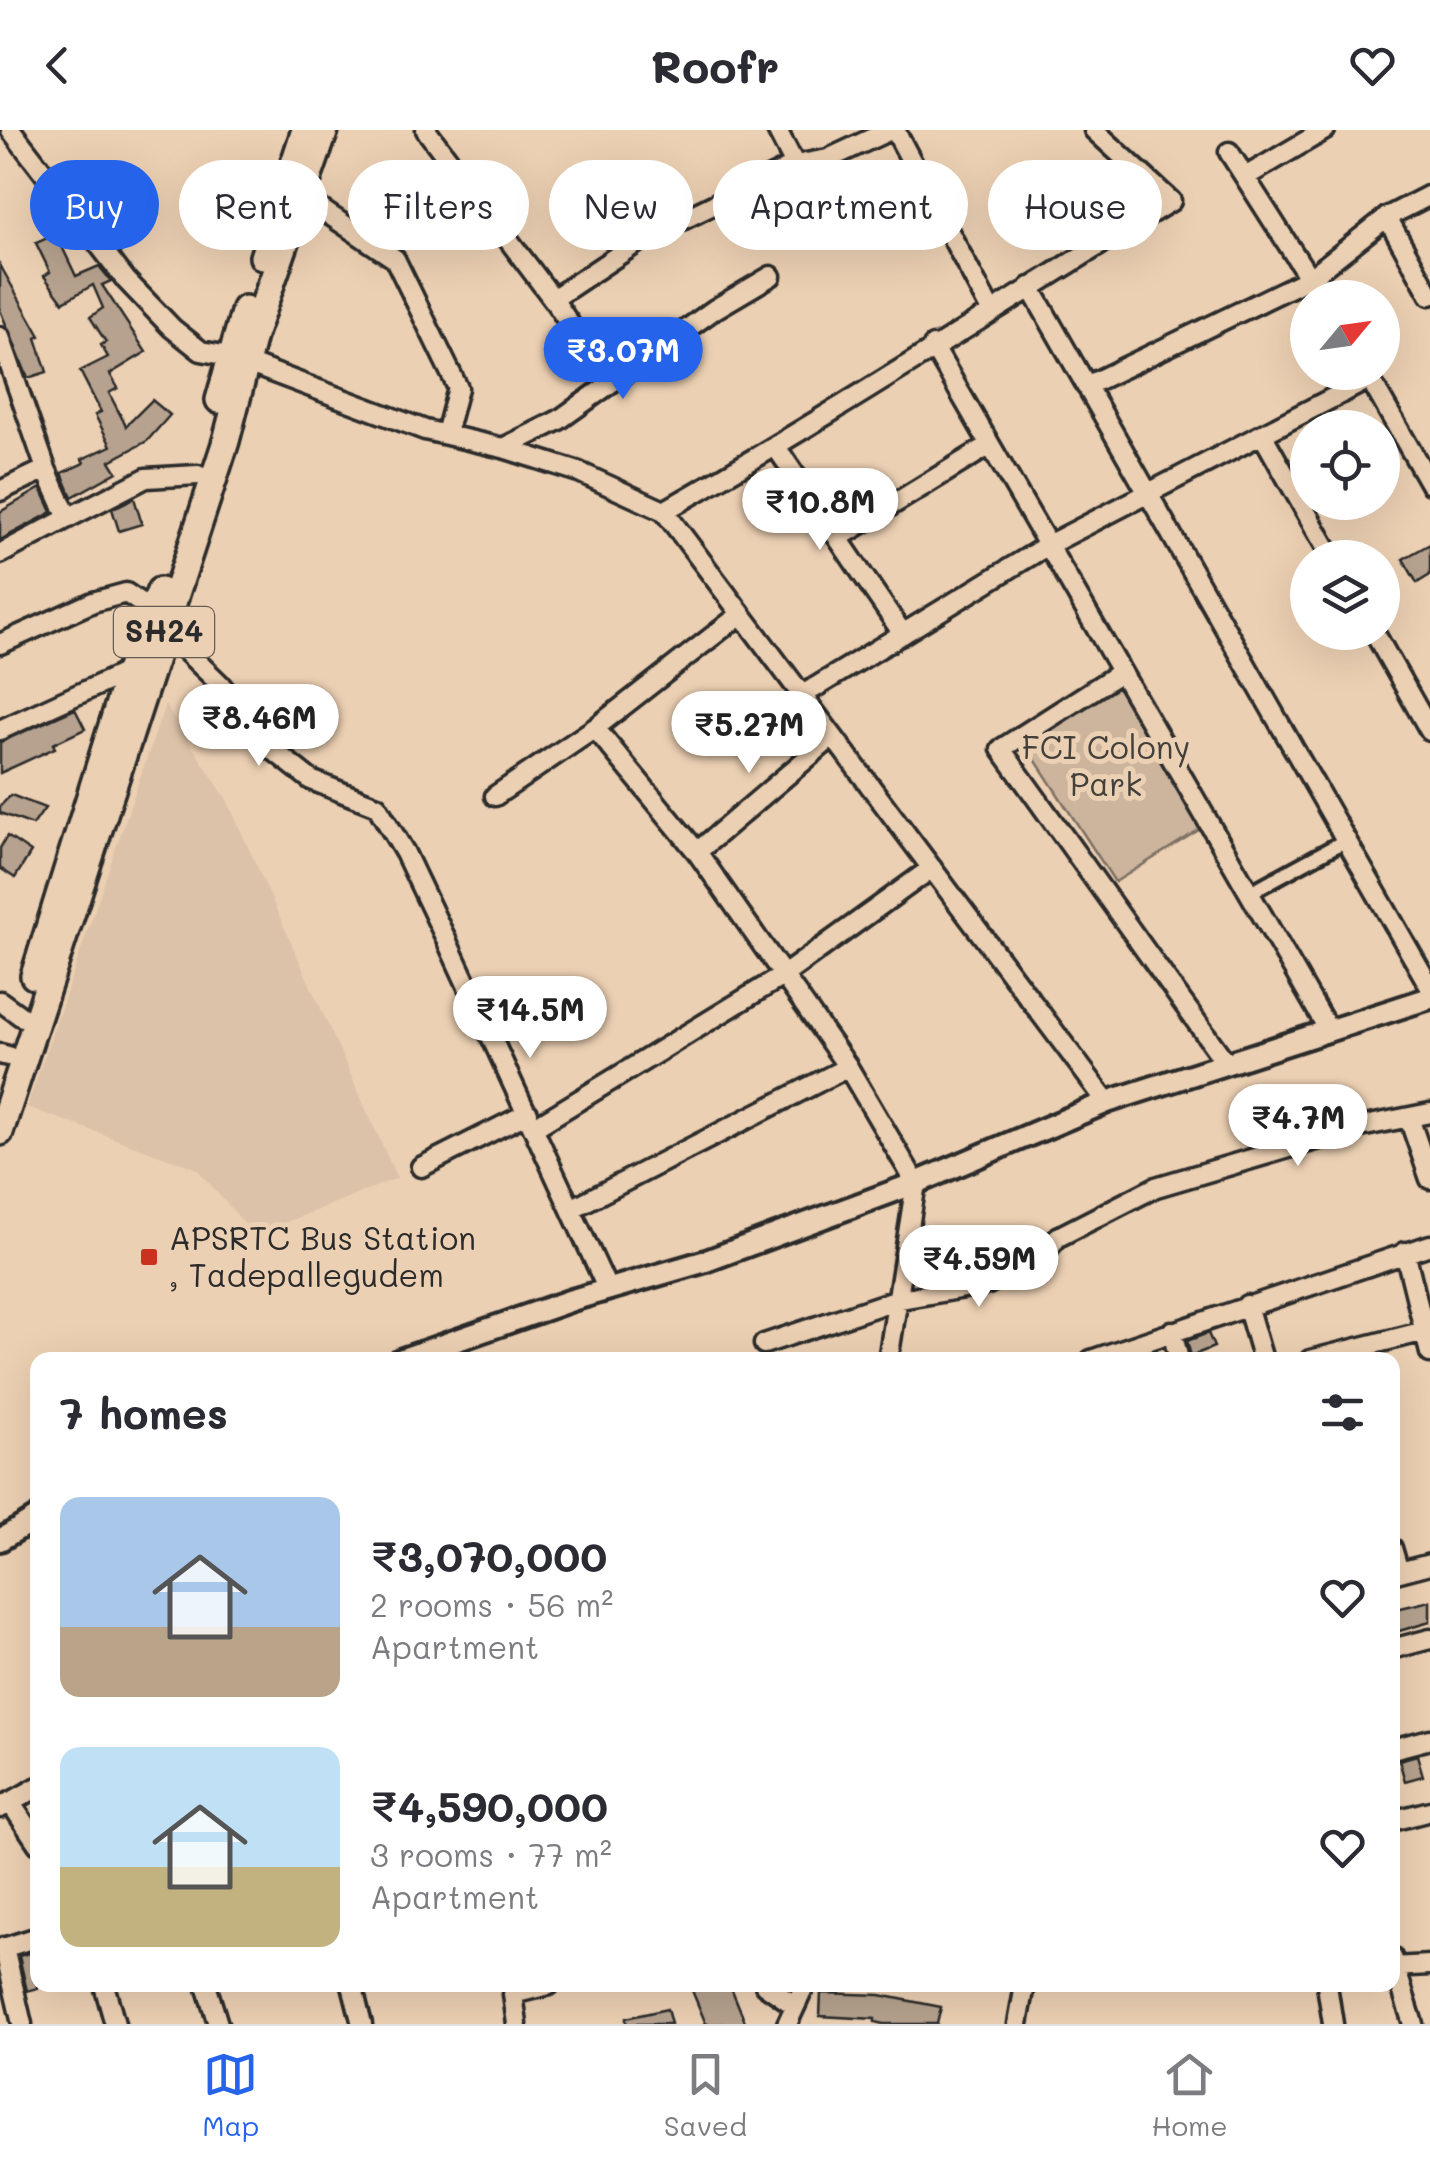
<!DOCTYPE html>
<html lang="en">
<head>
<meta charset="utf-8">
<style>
	:root { --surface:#fff; --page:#f2f2f3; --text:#2b2b33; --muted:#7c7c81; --line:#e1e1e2; --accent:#2563eb }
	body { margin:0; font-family:Mali,sans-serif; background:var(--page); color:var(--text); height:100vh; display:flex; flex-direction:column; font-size:38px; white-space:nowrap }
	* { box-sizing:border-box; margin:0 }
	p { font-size:32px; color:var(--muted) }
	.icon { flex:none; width:55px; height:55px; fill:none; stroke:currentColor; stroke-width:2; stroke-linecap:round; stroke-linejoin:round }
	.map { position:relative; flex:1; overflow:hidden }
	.sheet { position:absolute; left:30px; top:1222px; width:1370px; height:640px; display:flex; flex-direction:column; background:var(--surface); border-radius:20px; box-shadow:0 10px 40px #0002 }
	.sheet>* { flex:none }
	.top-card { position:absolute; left:30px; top:30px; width:1370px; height:90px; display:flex; gap:20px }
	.needle { width:65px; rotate:61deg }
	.controls { position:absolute; left:1290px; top:150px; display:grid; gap:20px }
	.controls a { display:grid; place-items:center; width:110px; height:110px; border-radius:50%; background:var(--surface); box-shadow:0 10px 40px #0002; font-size:50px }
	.price { position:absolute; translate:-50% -85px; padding:0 22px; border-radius:35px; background:#fff; color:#222; font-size:32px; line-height:65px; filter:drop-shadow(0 2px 5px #0008) }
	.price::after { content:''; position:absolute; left:50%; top:60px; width:30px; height:22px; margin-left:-15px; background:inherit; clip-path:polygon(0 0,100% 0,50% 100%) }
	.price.current { background:var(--accent); color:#fff }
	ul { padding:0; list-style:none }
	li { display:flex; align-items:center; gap:30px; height:250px; padding:0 30px }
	li span { display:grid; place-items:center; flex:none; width:280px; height:200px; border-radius:20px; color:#555 }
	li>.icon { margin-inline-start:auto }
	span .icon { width:120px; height:120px; fill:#fffc; stroke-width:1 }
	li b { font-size:42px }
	h2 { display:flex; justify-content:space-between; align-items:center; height:120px; padding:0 30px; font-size:42px }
	.chip { padding:0 35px; border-radius:45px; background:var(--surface); box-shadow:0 10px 40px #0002; font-size:35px; line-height:90px }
	.chip.current { background:var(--accent); color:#fff }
	header { display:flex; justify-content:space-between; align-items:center; height:130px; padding:0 30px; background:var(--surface); font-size:45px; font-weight:700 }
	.dock { display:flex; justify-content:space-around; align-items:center; height:140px; border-top:2px solid var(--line); background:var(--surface); font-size:28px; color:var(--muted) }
	.dock a { display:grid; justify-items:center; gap:5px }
	.dock .current { color:var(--accent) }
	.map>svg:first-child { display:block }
</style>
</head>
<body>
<header><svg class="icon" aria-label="back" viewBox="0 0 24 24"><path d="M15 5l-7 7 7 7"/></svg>Roofr<svg class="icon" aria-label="heart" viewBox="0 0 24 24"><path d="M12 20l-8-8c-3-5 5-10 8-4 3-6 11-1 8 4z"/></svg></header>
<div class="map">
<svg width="1430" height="1894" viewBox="0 0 1430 1894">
	<rect width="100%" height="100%" fill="#ecd0b3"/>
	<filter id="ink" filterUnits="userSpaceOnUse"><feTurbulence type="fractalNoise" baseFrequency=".01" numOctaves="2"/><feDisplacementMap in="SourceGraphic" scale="20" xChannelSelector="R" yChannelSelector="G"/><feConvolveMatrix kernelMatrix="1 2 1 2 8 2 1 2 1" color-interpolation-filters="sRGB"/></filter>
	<g filter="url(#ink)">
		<!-- built -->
		<path fill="#dcc2a8" d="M165,575L226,668L397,1048L254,1105L196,1038L27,977Z"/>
		<!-- green -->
		<path fill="#cdb59d" stroke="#7c7064" stroke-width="2.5" d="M1120,549L1205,696L1115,752L1023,611Z"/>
		<!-- building -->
		<path fill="#b6a28e" stroke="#2b2b2b" stroke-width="2.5" d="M56,104L76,146L99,136L111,151L102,155L146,222L110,244L118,258L109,263L126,296L152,270L170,285L147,311L110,331L117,342L72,367L62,343L84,333L82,329L111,316L95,285L101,282L80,241L108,227L101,215L106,212L90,187L103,178L93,155L63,172L44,146L50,142L36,113Z
			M0,135L40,206L36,208L47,242L28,248L0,180Z
			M41,358L52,382L0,410V382Z
			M134,368L142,394L119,401L112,379Z
			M1430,414V445L1417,453L1403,429Z
			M75,579L85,599L53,614L55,618L0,643V612Z
			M11,665L45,678L33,695L0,683V676Z
			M7,706L31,722L15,748L0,738V718Z
			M1208,1203L1214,1217L1191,1226L1187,1211Z
			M1430,1471V1492L1392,1503V1480Z
			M1417,1625L1423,1646L1405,1651L1399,1630Z
			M38,1820V1858L27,1861L19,1826Z
			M699,1855H730L746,1894H706L691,1858Z
			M821,1863L880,1865L941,1877L937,1894H883L875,1892V1889L820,1886Z
			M667,1879L671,1894H626V1888Z"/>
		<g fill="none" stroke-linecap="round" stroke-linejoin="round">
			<defs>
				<path id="pedestrian" d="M1249,763L1346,710"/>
				<path id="minor" d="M11,0L126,150L172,198L201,221L229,226L425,300L503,318L579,342L664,381L1107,972
					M426,0L553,169L609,253
					M895,0L991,181
					M1229,22L1322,168
					M795,35L828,29L890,0
					M1245,47L1325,0
					M303,67L395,129L458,258L446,304
					M1387,87L1430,165
					M1030,157L1430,857
					M553,169L641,110L795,35L777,0
					M0,207L46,339L68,388L146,348L198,345
					M933,216L1328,899
					M1366,242L1430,354
					M1086,256L1310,148L1387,87L1430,65
					M1262,304L1332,428
					M776,317L903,504
					M503,318L559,290L715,179L771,146
					M0,361L46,339
					M664,381C836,283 1002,174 1171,71L1094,0
					M838,408L990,315
					M0,424L68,388
					M165,501L220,554L273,620L311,650L377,676L405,723L445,807L608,1160
					M1374,502L1430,601
					M0,514L93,472L126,463L154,482
					M1121,542L1001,619L1226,933
					M801,566L1048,415L1369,249
					M595,598L697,722L848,937L916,1053L888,1230
					M0,600L129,541
					M495,666L595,598L741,484
					M697,722L832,607
					M0,871L22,887
					M0,924L8,926
					M1409,988L1430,1049
					M535,997L784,845L932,738
					M421,1037L528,983
					M571,1079L848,937
					M1405,1122L1430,1223
					M1247,1175L1263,1230
					M1172,1201L1179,1230
					M764,1214L895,1170L988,1154L1044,1123L1058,1107L1156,1057L1360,997L1430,983
					M1091,1230L1430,1115
					M1310,1230L1425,1201
					M1392,1418L1399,1442
					M1392,1444L1430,1434
					M1392,1519L1430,1509
					M1392,1619L1430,1609
					M10,1672L38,1714
					M0,1678L38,1657
					M1392,1691L1430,1681
					M4,1817L22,1894
					M0,1819L38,1807
					M1392,1827L1413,1894
					M1392,1837L1430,1835
					M104,1855L115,1894
					M206,1855L218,1894
					M352,1855L362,1894
					M765,1855L795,1876
					M1327,1855L1333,1894
					M517,1894L513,1864L549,1855
					M787,1894L805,1855
					M1018,1894L1025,1855"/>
				<path id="tertiary" d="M400,1230L572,1170L706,1131L916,1053L1107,972L1430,868
					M0,1410L38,1387"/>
				<path id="primary" d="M263,127L305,0
					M219,270L245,179
					M34,846L129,541L160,461
					M0,1002L226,311L253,206L325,0"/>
			</defs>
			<!-- pedestrian casing -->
			<use href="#pedestrian" stroke="#2b2b2b" stroke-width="20"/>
			<!-- minor casing -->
			<use href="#minor" stroke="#2b2b2b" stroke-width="25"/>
			<!-- tertiary casing -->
			<use href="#tertiary" stroke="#2b2b2b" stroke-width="28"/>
			<!-- primary casing -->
			<use href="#primary" stroke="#2b2b2b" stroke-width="32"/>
			<!-- pedestrian -->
			<use href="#pedestrian" stroke="#ecd0b3" stroke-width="12"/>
			<!-- minor -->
			<use href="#minor" stroke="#ecd0b3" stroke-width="18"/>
			<!-- tertiary -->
			<use href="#tertiary" stroke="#ecd0b3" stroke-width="20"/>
			<!-- primary -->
			<use href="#primary" stroke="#ecd0b3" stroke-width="25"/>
		</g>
	</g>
	<!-- markers -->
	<rect fill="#c8321e" stroke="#ecd0b3" stroke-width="4" x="139" y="1117" width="20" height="20" rx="5"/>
	<g text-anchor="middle" stroke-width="10" stroke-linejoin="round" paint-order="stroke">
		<!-- shield labels -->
		<rect fill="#ecd0b3" stroke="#655c54" stroke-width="2.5" x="114" y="477" width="100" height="50" rx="8"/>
		<g font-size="30" font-weight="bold" fill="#2b2b2b">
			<text x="164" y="512">SH24</text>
		</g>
		<!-- park labels -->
		<g font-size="32" fill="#43403c" stroke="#ecd0b3">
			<text x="1106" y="629">FCI Colony<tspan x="1106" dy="37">Park</tspan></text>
		</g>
		<!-- poi labels -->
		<g font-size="32" fill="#2b2b2b" stroke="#ecd0b3" text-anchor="start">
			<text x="169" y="1120">APSRTC Bus Station<tspan x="169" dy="37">, Tadepallegudem</tspan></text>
		</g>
	</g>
</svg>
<div class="controls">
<a><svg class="needle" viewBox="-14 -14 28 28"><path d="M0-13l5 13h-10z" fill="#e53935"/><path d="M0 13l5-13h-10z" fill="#7c7c81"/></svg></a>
<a><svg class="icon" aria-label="locate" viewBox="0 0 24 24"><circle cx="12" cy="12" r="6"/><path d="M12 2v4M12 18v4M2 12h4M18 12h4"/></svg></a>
<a><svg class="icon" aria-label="layers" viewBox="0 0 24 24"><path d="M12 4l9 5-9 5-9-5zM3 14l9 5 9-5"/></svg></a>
</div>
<b class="price current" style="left:623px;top:272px">₹3.07M</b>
<b class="price" style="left:820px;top:423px">₹10.8M</b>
<b class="price" style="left:259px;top:639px">₹8.46M</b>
<b class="price" style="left:749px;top:646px">₹5.27M</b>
<b class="price" style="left:530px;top:931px">₹14.5M</b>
<b class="price" style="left:1298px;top:1039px">₹4.7M</b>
<b class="price" style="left:979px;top:1180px">₹4.59M</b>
<div class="top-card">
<a class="chip current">Buy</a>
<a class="chip">Rent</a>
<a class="chip">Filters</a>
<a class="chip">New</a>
<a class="chip">Apartment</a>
<a class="chip">House</a>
</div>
<section class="sheet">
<h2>7 homes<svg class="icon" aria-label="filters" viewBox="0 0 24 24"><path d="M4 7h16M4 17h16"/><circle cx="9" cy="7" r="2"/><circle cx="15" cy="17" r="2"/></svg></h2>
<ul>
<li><span style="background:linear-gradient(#a9c7e8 65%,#b9a48a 0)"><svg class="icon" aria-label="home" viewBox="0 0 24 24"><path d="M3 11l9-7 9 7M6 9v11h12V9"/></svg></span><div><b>₹3,070,000</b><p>2 rooms · 56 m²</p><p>Apartment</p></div><svg class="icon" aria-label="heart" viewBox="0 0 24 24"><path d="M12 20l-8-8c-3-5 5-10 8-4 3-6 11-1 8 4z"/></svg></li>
<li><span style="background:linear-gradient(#bfe0f5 60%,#c2b280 0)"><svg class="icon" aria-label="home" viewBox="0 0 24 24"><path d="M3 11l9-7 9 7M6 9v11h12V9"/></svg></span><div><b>₹4,590,000</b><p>3 rooms · 77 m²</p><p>Apartment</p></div><svg class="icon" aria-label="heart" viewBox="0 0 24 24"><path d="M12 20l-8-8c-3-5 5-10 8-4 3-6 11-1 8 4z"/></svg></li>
</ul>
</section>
</div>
<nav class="dock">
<a class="current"><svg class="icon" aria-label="map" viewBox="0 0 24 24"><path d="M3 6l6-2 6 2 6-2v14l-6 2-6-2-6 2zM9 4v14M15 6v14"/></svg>Map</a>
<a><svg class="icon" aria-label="saved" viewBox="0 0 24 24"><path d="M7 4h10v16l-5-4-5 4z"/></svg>Saved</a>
<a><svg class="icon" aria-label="home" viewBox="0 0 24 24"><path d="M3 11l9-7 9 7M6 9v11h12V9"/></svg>Home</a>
</nav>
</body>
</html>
